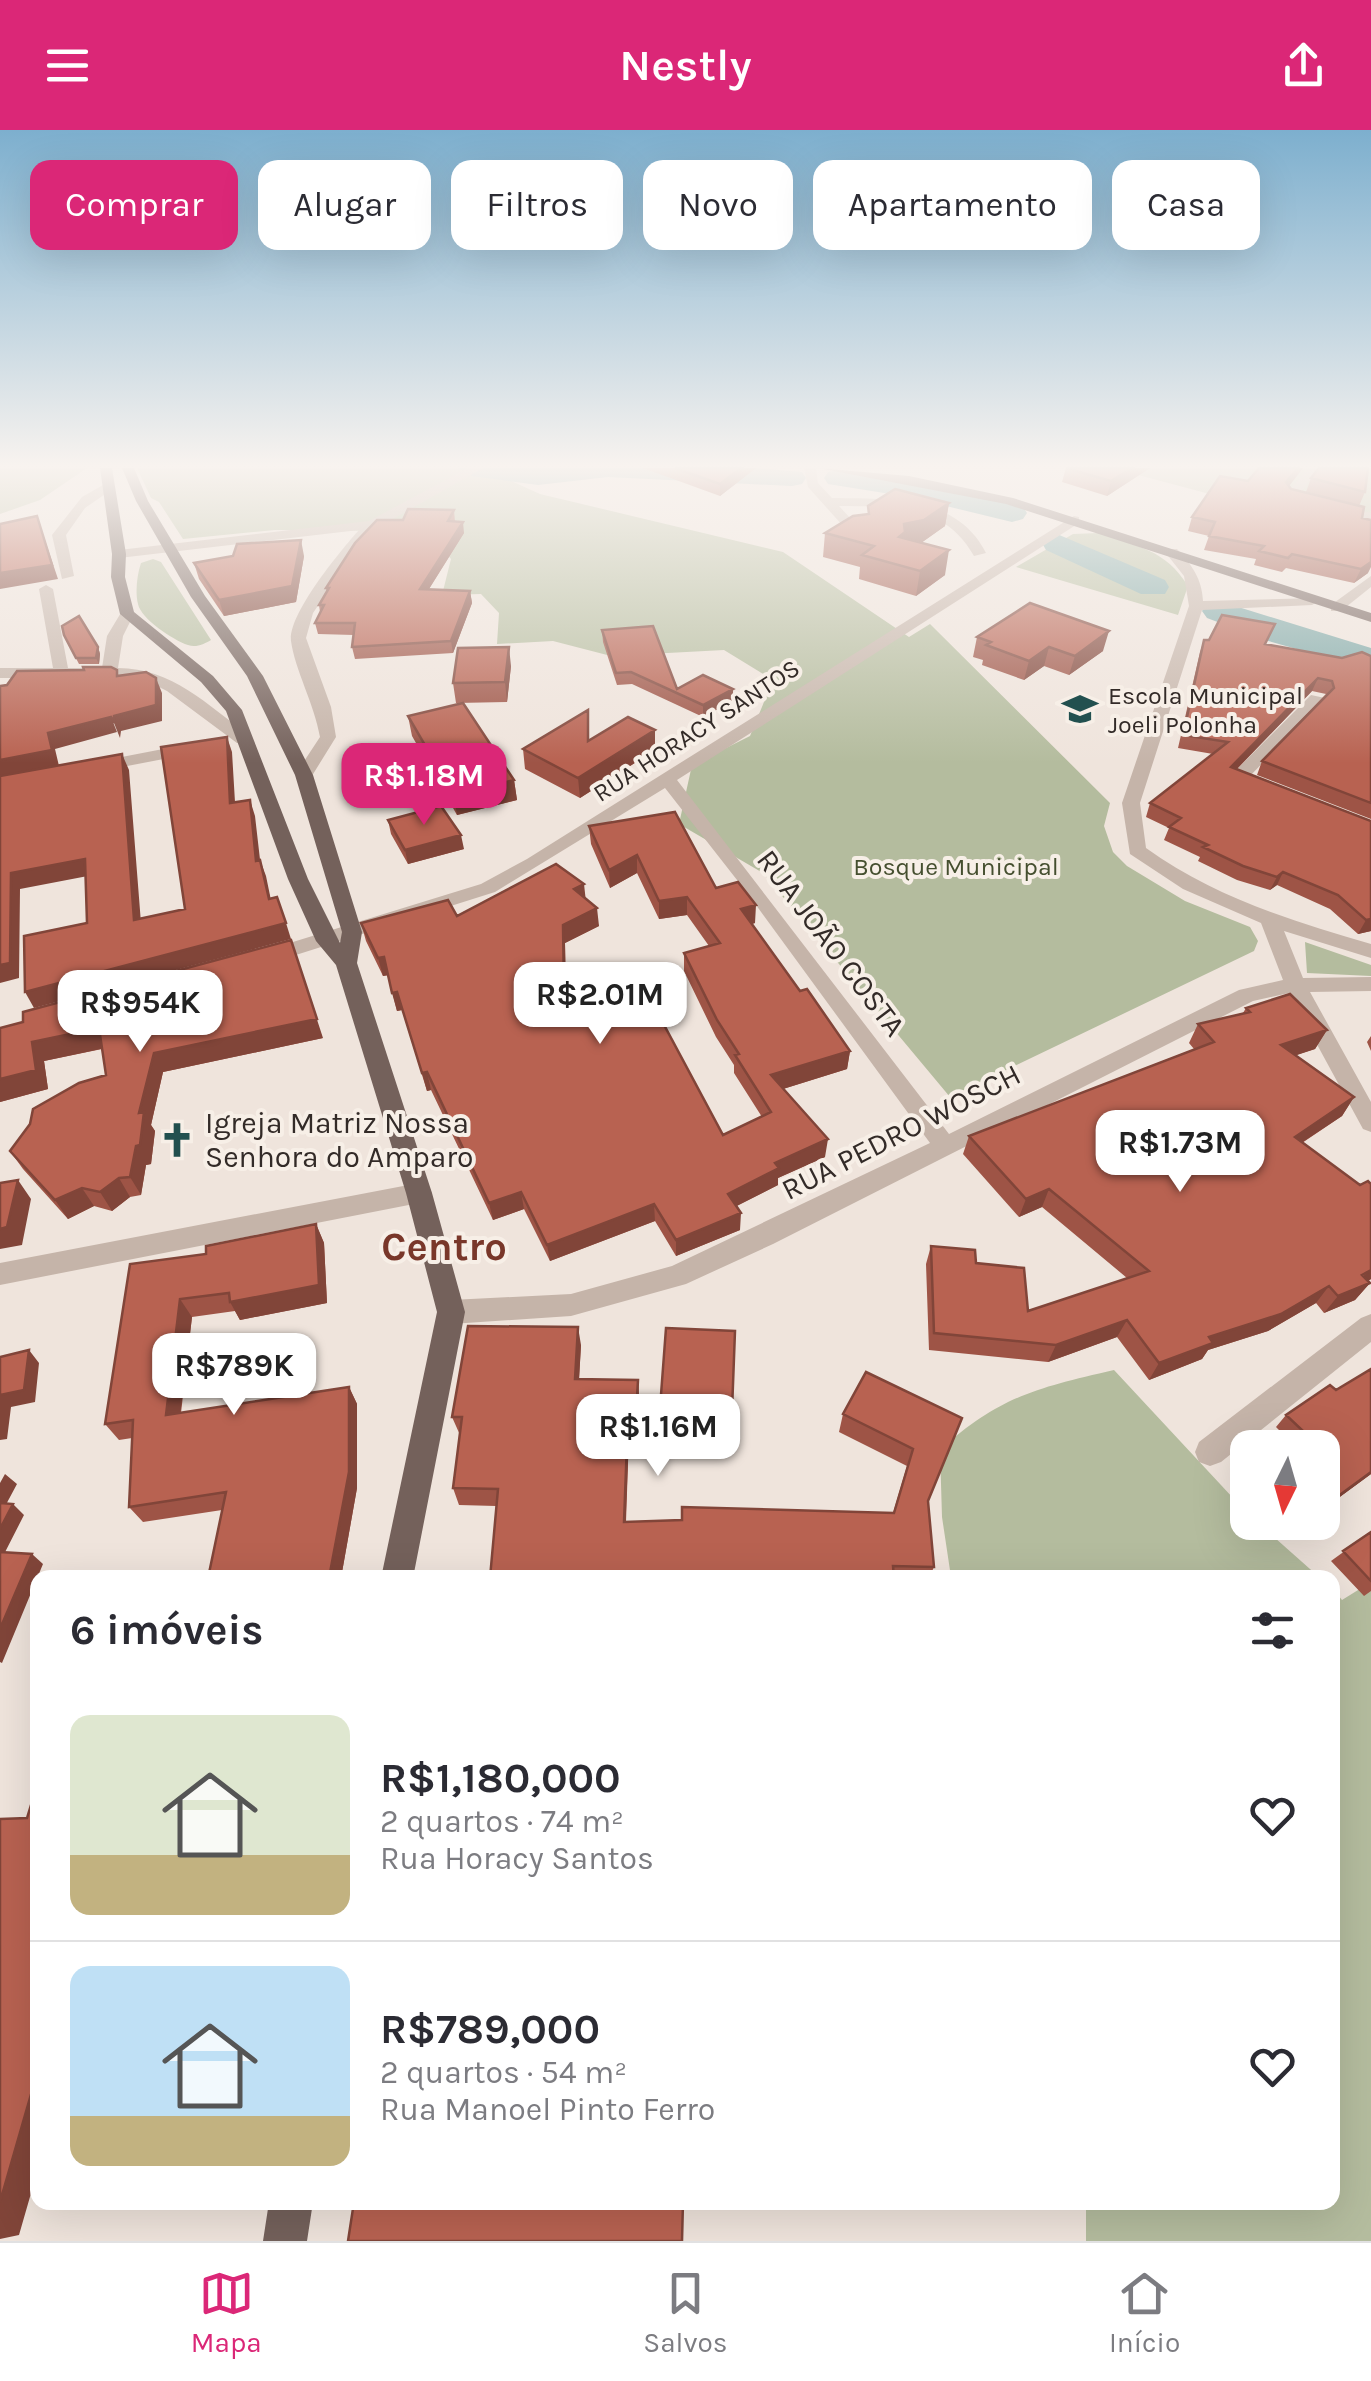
<!DOCTYPE html>
<html lang="pt">
<head>
<meta charset="utf-8">
<style>
	:root { --surface:#fff; --page:#f7f7f7; --text:#2b2b33; --muted:#7c7c81; --line:#e1e1e2; --accent:#db2777 }
	body { margin:0; font-family:Karla,sans-serif; background:var(--page); color:var(--text); height:100vh; display:flex; flex-direction:column; font-size:38px; white-space:nowrap }
	* { box-sizing:border-box; margin:0 }
	p { font-size:32px; color:var(--muted) }
	.icon { flex:none; width:55px; height:55px; fill:none; stroke:currentColor; stroke-width:2; stroke-linecap:round; stroke-linejoin:round }
	.map { position:relative; flex:1; overflow:hidden }
	.details { position:absolute; left:30px; top:1440px; width:1310px; height:640px; display:flex; flex-direction:column; background:var(--surface); border-radius:20px; box-shadow:0 10px 40px #0002 }
	.details>* { flex:none }
	.hud { position:absolute; left:30px; top:30px; width:1312px; height:90px; display:flex; gap:20px }
	.needle { width:65px; rotate:185deg }
	.controls { position:absolute; left:1230px; top:1300px; display:grid; gap:20px }
	.controls a { display:grid; place-items:center; width:110px; height:110px; border-radius:20px; background:var(--surface); box-shadow:0 10px 40px #0002; font-size:50px }
	.price { position:absolute; translate:-50% -85px; padding:0 22px; border-radius:20px; background:#fff; color:#222; font-size:32px; line-height:65px; filter:drop-shadow(0 2px 5px #0008) }
	.price::after { content:''; position:absolute; left:50%; top:60px; width:30px; height:22px; margin-left:-15px; background:inherit; clip-path:polygon(0 0,100% 0,50% 100%) }
	.price.active { background:var(--accent); color:#fff }
	ul { padding:0; list-style:none }
	li { display:flex; align-items:center; gap:30px; height:250px; padding:0 40px }
	li+li { border-top:2px solid var(--line) }
	li span { display:grid; place-items:center; flex:none; width:280px; height:200px; border-radius:20px; color:#555 }
	li>.icon { margin-inline-start:auto }
	span .icon { width:120px; height:120px; fill:#fffc; stroke-width:1 }
	li b { font-size:42px }
	h2 { display:flex; justify-content:space-between; align-items:center; height:120px; padding:0 40px; font-size:42px }
	.pill { padding:0 35px; border-radius:20px; background:var(--surface); box-shadow:0 10px 40px #0002; font-size:35px; line-height:90px }
	.pill.active { background:var(--accent); color:#fff }
	header { display:flex; justify-content:space-between; align-items:center; height:130px; padding:0 40px; background:var(--accent); color:#fff; font-size:45px; font-weight:600 }
	.dock { display:flex; justify-content:space-around; align-items:center; height:140px; border-top:2px solid var(--line); background:var(--surface); font-size:28px; color:var(--muted) }
	.dock a { display:grid; justify-items:center; gap:5px }
	.dock .active { color:var(--accent) }
	.map>svg:first-child { display:block }
</style>
</head>
<body>
<header><svg class="icon" aria-label="menu" viewBox="0 0 24 24"><path d="M4 6h16M4 12h16M4 18h16"/></svg>Nestly<svg class="icon" aria-label="share" viewBox="0 0 24 24"><path d="M12 15V3M7 8l5-5 5 5M5 13v7h14v-7"/></svg></header>
<div class="map">
<svg width="1371" height="2111" viewBox="0 0 1371 2111">
	<rect width="100%" height="100%" fill="#efe4dc"/>
	<!-- green -->
	<path fill="#b4bc9e" d="M0,338H87L40,370L0,384Z
		M137,338H483L540,364L783,422L909,507L930,494L1110,673L1104,696L1113,722L1127,736L1185,771L1250,797L1258,811L1254,821L950,967L763,743L679,694L692,635L750,606L773,550L724,520L611,526L553,511L497,514L499,483L481,464L442,465L451,429L434,410L407,401L275,400L183,409L159,372L151,368Z
		M1112,338H1371V407Z
		M1099,403C1138,417 1165,419 1188,456L1178,485L1016,437L1073,404Z
		M153,429L161,432L211,510C204,514 196,518 188,515C173,510 141,489 138,474C135,462 137,445 141,433Z
		M1305,812L1371,835V846L1307,843Z
		M1114,1240L1247,1383L1248,1392L1258,1393L1319,1447H951L942,1387L940,1320C1000,1266 1037,1258 1114,1240Z
		M1371,1452V2111H1086V2073L1332,2072L1333,1459L1342,1470Z"/>
	<g fill="none" stroke-linecap="round" stroke-linejoin="round">
		<!-- river -->
		<path fill="#7ea8a7" fill-rule="evenodd" d="M458,338H756L802,342L806,348L802,354L792,356L608,347L538,355L472,346Z
			M838,340L909,349L1023,377L1027,383L1023,389L1012,392L909,367L828,354L824,348L828,342Z
			M1057,404L1165,450L1169,457L1165,464H1141L1046,420L1042,413L1046,406Z
			M1219,471L1371,518V540L1265,510L1207,488L1202,481L1207,474Z"/>
		<!-- minor -->
		<path fill="#c5b4a9" fill-rule="evenodd" d="M468,338H483L377,398L354,422L313,483L306,508L331,577L336,607L310,649L304,650L295,645L320,607C314,573 295,540 291,511C288,484 341,420 359,400L119,428L112,424L119,420L369,391Z
			M804,338H816L818,353L832,368C889,369 957,365 986,423L974,426C944,373 895,377 839,376L865,404L853,407L808,357Z
			M1308,338H1320L1299,364L1371,383V391L1287,369L1285,366Z
			M110,351L114,358L85,378L66,405L74,446L62,449L52,405L82,367Z
			M1074,386L1079,387V393L677,650L949,1004L1239,860L1283,850L1261,793L1183,759L1130,724L1122,673L1189,476L1184,446L1165,422L1167,419H1177C1192,435 1202,449 1203,471L1317,468L1319,471L1312,475L1202,480L1140,673L1146,718C1214,767 1292,791 1371,814V828L1284,801L1303,848L1371,847V861L1310,862L1371,972V1002L1363,999L1289,863L1253,871L773,1114L686,1154L571,1186L451,1194L441,1190L437,1182L441,1174L451,1170L571,1164L672,1136L930,1013L748,764L665,658L495,762L261,836L251,829L254,824L481,754L527,729Z
			M1371,446V457L1341,481H1331V475Z
			M46,455L53,459L68,538H102L107,506L122,481H132L134,484L123,506L118,538C172,538 207,575 249,605V613H237L167,561L141,548H0V538H53L39,459Z
			M1311,565L1325,568L1250,646L1265,652V660L1232,652V644Z
			M194,613L203,618L200,622L96,642L87,637L96,632Z
			M419,1053L428,1056L432,1063L428,1070L419,1073L0,1155V1133Z
			M1371,1184V1212L1221,1332L1210,1336L1199,1332L1195,1322L1199,1312L1361,1188Z"/>
		<!-- major -->
		<path fill="#74615b" fill-rule="evenodd" d="M100,338H112L126,424L125,447L134,482L213,546L242,580L308,749L340,813L342,802L295,645L247,546L191,467L136,371L122,338H134L148,371L205,466L263,546L313,645L362,802L357,833L432,1063L465,1182L413,1448H381L437,1182L406,1063L336,835L316,811L288,749L226,581L201,552L120,484L111,447L112,424Z
			M818,338L909,346L1013,368L1371,483V492L1006,374Z
			M269,2072H313L307,2111H263Z"/>
	</g>
	<!-- wall -->
	<path fill="#9e5446" d="M643,338H756L720,366Z
		M1066,338H1150L1107,366L1062,352Z
		M1259,338H1303L1289,356L1291,359L1362,388L1368,443L1354,453L1286,438L1282,442L1254,435L1256,429L1204,420L1209,406L1188,401L1192,387L1248,351Z
		M1311,348L1365,362L1359,376L1306,362Z
		M949,373L945,396L921,413L945,445L916,466L859,449L860,437L823,427L825,403L868,384V376Z
		M454,380L455,392L464,403L429,459L470,461L472,473L453,523L355,529L352,517L354,505L318,504L315,493L320,482L319,475L327,462L326,458L403,390Z
		M304,426L296,472L224,486L199,449L194,433Z
		M602,500L677,559H733V571L703,587L632,554L617,555L603,512Z
		M64,505L98,517L100,524L99,534H79Z
		M977,507L1103,521L1069,545L1044,536L1024,550L982,535L983,530L973,527Z
		M1204,510L1267,514L1342,528L1371,526V689L1257,645L1262,631L1326,564L1312,561L1237,639L1371,691V801L1358,804L1330,779L1277,755L1270,760L1237,750L1198,731L1200,727L1164,710L1169,698L1146,687L1150,673L1213,624L1178,618L1200,522Z
		M511,536L507,572L456,573L453,553Z
		M408,586L514,650L517,670L457,685L412,606Z
		M589,610L655,620L580,668L525,639L523,619Z
		M388,690L464,719L408,734L391,704Z
		M589,696L716,758L755,793L752,794L800,861L850,921L847,939L783,959L825,1027L778,1048V1055L736,1076L740,1100L676,1126L655,1091L550,1131L524,1079L493,1090L431,960L427,961L402,880L397,881L388,845L383,846L366,811L361,793L457,786L586,769L599,796L565,813L566,861L624,886L723,1005L762,987L734,943V935L716,907L684,841V823L709,816L687,785L659,789L637,743L610,758L591,714Z
		M1246,878L1327,900L1315,919L1296,925L1354,967L1342,986L1302,1013L1360,1055L1371,1054V1149L1368,1151L1370,1153L1355,1170L1324,1183L1316,1173L1268,1201L1208,1220L1202,1229L1149,1250L1117,1207L1048,1232L929,1220L926,1134L931,1116L976,1133L1028,1181L1127,1148L1042,1077L1019,1087L963,1024L969,1006L1194,919L1189,913L1198,894L1243,883Z
		M0,898L323,908L163,942L151,995L155,1001L151,1034L146,1035L141,1065L130,1067L112,1081L94,1076L68,1089L23,1039L10,1021L106,945L102,919L44,931L48,959L0,972Z
		M1371,906V921L1367,912Z
		M316,1094L324,1113L327,1173L240,1190L235,1181L192,1187L181,1283L349,1257L357,1274V1358L341,1448H208L222,1380L143,1392L129,1377L132,1308L119,1310L105,1294L206,1124Z
		M735,1201L731,1293L661,1289L660,1278Z
		M581,1215L579,1249L638,1250L639,1268L637,1304H629L626,1392L893,1383L907,1336L839,1302L843,1284L962,1288L928,1371L934,1437L929,1448H490L496,1376L459,1375L453,1358L460,1305L452,1287Z
		M1371,1239V1344L1322,1380L1288,1309L1276,1297L1286,1285L1336,1260Z
		M1288,1392H1306L1295,1401Z
		M1371,1402V1461L1364,1466L1331,1431Z"/>
	<!-- shaded-wall -->
	<path fill="#814539" d="M741,338H756L720,366V354Z
		M1132,338H1150L1107,366L1111,351Z
		M1298,338H1303L1281,366L1286,352Z
		M949,373L945,396L921,413L899,407L904,394Z
		M37,386L58,449L0,459V443Z
		M463,392L464,403L422,470L420,459Z
		M301,410L304,426L296,472L224,486L219,470Z
		M949,420L945,445L916,466L920,441Z
		M1371,432V437L1368,443L1354,453L1361,439Z
		M470,461L472,473L453,523L451,511Z
		M1109,501L1103,521L1069,545L1075,526Z
		M98,517L100,524L99,534L96,528Z
		M509,517L511,536L507,572L505,552Z
		M1049,517L1044,536L1024,550L1029,531Z
		M156,548L162,563V591L121,601L120,608L114,593V586Z
		M1318,548L1312,561L1226,650L1231,637Z
		M733,559V571L703,587V575Z
		M111,587L117,602L55,619L59,636L0,647V630L48,603Z
		M655,600V620L580,668L578,648Z
		M227,607L232,622L236,689L230,673Z
		M122,624L129,640L142,806L134,790Z
		M514,650L517,670L457,685L454,665Z
		M250,670L255,686L262,747L256,731Z
		M461,705L464,719L408,734L405,720Z
		M637,725V743L610,758L609,740Z
		M85,729L93,745L20,759L19,848L0,853V835L11,743Z
		M260,730L266,746L274,785L269,769Z
		M1283,742L1277,755L1270,760L1277,747Z
		M584,754L586,772L574,759Z
		M687,767V785L659,789V771Z
		M756,775L755,793L740,797L741,779Z
		M597,778L599,796L565,813L566,879L564,862L563,795Z
		M1371,789V801L1358,804L1366,790Z
		M286,793L291,809L34,878L25,862Z
		M291,810L323,908L163,942L151,995L155,1001L151,1034L146,1035L141,1065L130,1047L139,983L154,923Z
		M384,827L389,845L383,846L378,828Z
		M397,862L402,880L397,881L392,863Z
		M99,898L110,917L44,931L48,959L0,972V949L32,912Z
		M1327,900L1315,919L1270,934L1281,915Z
		M850,921L847,939L770,963L771,945Z
		M427,942L431,960L427,961L422,943Z
		M1354,967L1342,986L1283,1025L1295,1007Z
		M828,1009L825,1027L778,1048V1055L727,1081L728,1064L775,1033Z
		M119,1048L130,1067L112,1081L100,1062Z
		M18,1050L31,1069L22,1115L0,1119V1099Z
		M82,1058L94,1076L68,1089L55,1070Z
		M1049,1059L1042,1077L1019,1087L1026,1069Z
		M521,1062L524,1079L493,1090L489,1073Z
		M654,1074L655,1091L550,1131L547,1115Z
		M741,1083L740,1100L676,1126V1110Z
		M316,1094L324,1113L327,1173L240,1190L230,1172Z
		M1371,1140V1149L1353,1160L1370,1153L1355,1170L1324,1183L1338,1166Z
		M1329,1156L1316,1173L1268,1201L1208,1220L1202,1229L1149,1250L1159,1233L1209,1207Z
		M180,1169L192,1187L178,1302L166,1285Z
		M1127,1190L1117,1207L1048,1232L1056,1215Z
		M578,1197L581,1215L578,1267L575,1249Z
		M29,1220L39,1233L35,1272L11,1277L7,1309L0,1310V1265Z
		M638,1250L639,1268L637,1304L636,1286Z
		M349,1257L357,1274V1358L341,1448H329Z
		M628,1286L629,1304L625,1408L624,1392Z
		M1371,1342V1344L1322,1380V1378Z
		M5,1344L17,1354L2,1382L0,1380V1353Z
		M13,1374L24,1385L0,1432V1399Z
		M32,1424L43,1434L2,1533L0,1532V1499Z
		M38,1940V2039L19,2105L0,2109V2072Z"/>
	<!-- building -->
	<path fill="#b86251" stroke="#814539" stroke-width="2.5" d="M675,338H741L720,354Z
		M1066,338H1132L1111,351Z
		M1259,338H1298L1286,352L1291,359L1364,377L1362,388L1371,390V432L1361,439L1292,424L1288,428L1259,421L1264,416L1209,406L1215,392L1192,387L1220,346L1248,351Z
		M1319,338H1368L1365,362L1311,348Z
		M895,359L949,373L924,390L904,394L905,402L899,407L949,420L920,441L862,425L874,416L825,403L853,386L869,384L868,376Z
		M408,379L454,380L448,391L463,392L420,459L470,461L451,511L352,517L355,493H315L324,475H319L329,458H326L355,413L377,390H403Z
		M37,386L52,435L0,443V394Z
		M301,410L292,456L219,470L194,433L233,426L237,414Z
		M1030,473L1109,501L1075,526L1049,517L1029,531L986,515L991,512L977,507Z
		M1222,485L1275,494L1265,514L1342,528L1362,522L1371,526V673L1262,631L1334,558L1332,551L1318,548L1231,637L1371,691V789L1366,790L1338,765L1283,742L1277,747L1243,736L1203,717L1208,715L1169,697L1181,688L1150,673L1228,612L1183,605L1204,510H1209Z
		M79,486L98,517L96,528H76L64,505L62,496Z
		M653,496L677,559L703,545L733,559L703,575L631,542L616,543L602,500Z
		M509,517L505,552L453,553L458,518Z
		M83,537H111L117,540V546L146,542L156,548V575L114,586V593L111,587L48,603L52,620L0,630V556L7,555L17,541L84,540Z
		M463,573L514,650L454,665L408,586Z
		M588,580V611L628,587L655,600L578,648L523,619Z
		M227,607L230,673L250,670L256,731L260,730L269,769L277,767L286,793L25,862L24,806L87,793L85,729L11,743L10,833L0,835V646L122,624L134,790L185,779L161,617Z
		M441,676L461,705L405,720L388,690Z
		M675,682L716,758L738,752L756,775L741,779L800,861L807,859L850,921L771,945L828,1009L775,1033L779,1038L728,1064L741,1083L676,1110L654,1074L547,1115L521,1062L489,1073L427,942L422,943L397,862L392,863L384,827L378,828L361,793L448,770L457,786L556,734L584,754L574,759L597,778L563,795L564,862L599,850L624,886L655,878L723,1005L771,982L735,925L739,924L717,890L684,823L720,813L687,767L659,771L637,725L609,740L589,696Z
		M291,810L317,889L154,923L139,983L144,982L140,1015L136,1016L130,1047L119,1048L100,1062L82,1058L55,1070L10,1021L30,994L33,979L79,953L106,945L99,898L32,912L36,940L0,949V898L23,892V882Z
		M1290,864L1327,900L1281,915L1354,967L1295,1007L1360,1055L1368,1051L1371,1054V1140L1362,1145L1370,1153L1338,1166L1329,1156L1281,1184L1209,1207L1213,1213L1159,1233L1127,1190L1056,1215L934,1203L931,1116L975,1120L976,1133L1024,1138L1028,1181L1149,1141L1049,1059L1026,1069L969,1006L1214,912L1198,894L1250,882L1246,878Z
		M18,1050L7,1097L0,1099V1053Z
		M316,1094L319,1155L230,1172L229,1163L180,1169L166,1285L349,1257V1342L329,1448H208L226,1362L129,1377L133,1290L105,1294L130,1134L206,1124V1116Z
		M468,1196L578,1197L575,1249L638,1250L636,1286H628L624,1392L682,1390V1377L894,1383L913,1319L843,1284L866,1242L962,1288L928,1371L934,1437L893,1436L894,1448H490L498,1359L453,1358L462,1287H452Z
		M666,1198L735,1201L732,1281L660,1278Z
		M29,1220L24,1260L0,1265V1227Z
		M1371,1239V1342L1322,1378V1318H1272L1303,1301L1286,1285L1330,1255L1336,1260Z
		M0,1373L13,1374L0,1399Z
		M1371,1402V1451L1343,1421Z
		M0,1422L32,1424L0,1499Z
		M38,1652V1940L0,2072V1689L27,1688Z
		M354,2072H683L682,2111H348Z"/>
	<!-- sky -->
	<linearGradient id="sky" x2="0" y2="1"><stop stop-color="#7dafce"/><stop offset="0.53" stop-color="#f8f3ef"/><stop offset="1" stop-color="#f8f3ef" stop-opacity="0"/></linearGradient>
	<rect width="1371" height="633" fill="url(#sky)"/>
	<!-- icons -->
	<defs>
		<symbol id="school-bare" viewBox="-9 -9 18 18"><path d="M0-5L7-2L0 1L-7-2ZM-4 1L0 2.5L4 1V4Q0 6-4 4Z" fill="#22504f" stroke="#f7efe7" stroke-width="2.5" paint-order="stroke"/></symbol>
		<symbol id="church-bare" viewBox="-9 -9 18 18"><path d="M-1.2-6h2.4v3.5h3.3v2.4h-3.3V6h-2.4V-.1h-3.3v-2.4h3.3Z" fill="#22504f" stroke="#f7efe7" stroke-width="2.5" paint-order="stroke"/></symbol>
	</defs>
	<g fill-rule="evenodd">
		<use href="#school-bare" x="1055" y="554" width="50" height="50"/>
		<use href="#church-bare" x="152" y="985" width="50" height="50"/>
	</g>
	<g text-anchor="middle" stroke-width="8" stroke-linejoin="round" paint-order="stroke">
		<!-- far-poi labels -->
		<g font-size="25" fill="#332b28" stroke="#f7efe7" text-anchor="start">
			<text x="1108" y="574">Escola Municipal<tspan x="1108" dy="29">Joeli Polonha</tspan></text>
		</g>
		<!-- far-street labels -->
		<g font-size="25" fill="#332b28" stroke="#f7efe7">
			<text transform="translate(696 600) rotate(-33)" y="9">RUA HORACY SANTOS</text>
		</g>
		<!-- far-park labels -->
		<g font-size="25" fill="#454f2f" stroke="#f7efe7">
			<text x="956" y="745">Bosque Municipal</text>
		</g>
		<!-- street labels -->
		<g font-size="30" fill="#332b28" stroke="#f7efe7">
			<text transform="translate(831 813) rotate(53)" y="10">RUA JOÃO COSTA</text>
			<text transform="translate(901 1002) rotate(-27)" y="10">RUA PEDRO WOSCH</text>
		</g>
		<!-- poi labels -->
		<g font-size="30" fill="#332b28" stroke="#f7efe7" text-anchor="start">
			<text x="205" y="1003">Igreja Matriz Nossa<tspan x="205" dy="34">Senhora do Amparo</tspan></text>
		</g>
		<!-- district labels -->
		<g font-size="40" font-weight="bold" fill="#79372a" stroke="#f7efe7">
			<text x="444" y="1130">Centro</text>
		</g>
	</g>
</svg>
<div class="controls">
<a><svg class="needle" viewBox="-14 -14 28 28"><path d="M0-13l5 13h-10z" fill="#e53935"/><path d="M0 13l5-13h-10z" fill="#7c7c81"/></svg></a>
</div>
<b class="price active" style="left:424px;top:698px">R$1.18M</b>
<b class="price" style="left:600px;top:917px">R$2.01M</b>
<b class="price" style="left:140px;top:925px">R$954K</b>
<b class="price" style="left:1180px;top:1065px">R$1.73M</b>
<b class="price" style="left:234px;top:1288px">R$789K</b>
<b class="price" style="left:658px;top:1349px">R$1.16M</b>
<div class="hud">
<a class="pill active">Comprar</a>
<a class="pill">Alugar</a>
<a class="pill">Filtros</a>
<a class="pill">Novo</a>
<a class="pill">Apartamento</a>
<a class="pill">Casa</a>
</div>
<section class="details">
<h2>6 imóveis<svg class="icon" aria-label="filters" viewBox="0 0 24 24"><path d="M4 7h16M4 17h16"/><circle cx="9" cy="7" r="2"/><circle cx="15" cy="17" r="2"/></svg></h2>
<ul>
<li><span style="background:linear-gradient(#dfe7d0 70%,#c2b280 0)"><svg class="icon" aria-label="home" viewBox="0 0 24 24"><path d="M3 11l9-7 9 7M6 9v11h12V9"/></svg></span><div><b>R$1,180,000</b><p>2 quartos · 74 m²</p><p>Rua Horacy Santos</p></div><svg class="icon" aria-label="heart" viewBox="0 0 24 24"><path d="M12 20l-8-8c-3-5 5-10 8-4 3-6 11-1 8 4z"/></svg></li>
<li><span style="background:linear-gradient(#bfe0f5 75%,#c2b280 0)"><svg class="icon" aria-label="home" viewBox="0 0 24 24"><path d="M3 11l9-7 9 7M6 9v11h12V9"/></svg></span><div><b>R$789,000</b><p>2 quartos · 54 m²</p><p>Rua Manoel Pinto Ferro</p></div><svg class="icon" aria-label="heart" viewBox="0 0 24 24"><path d="M12 20l-8-8c-3-5 5-10 8-4 3-6 11-1 8 4z"/></svg></li>
</ul>
</section>
</div>
<nav class="dock">
<a class="active"><svg class="icon" aria-label="map" viewBox="0 0 24 24"><path d="M3 6l6-2 6 2 6-2v14l-6 2-6-2-6 2zM9 4v14M15 6v14"/></svg>Mapa</a>
<a><svg class="icon" aria-label="saved" viewBox="0 0 24 24"><path d="M7 4h10v16l-5-4-5 4z"/></svg>Salvos</a>
<a><svg class="icon" aria-label="home" viewBox="0 0 24 24"><path d="M3 11l9-7 9 7M6 9v11h12V9"/></svg>Início</a>
</nav>
</body>
</html>
